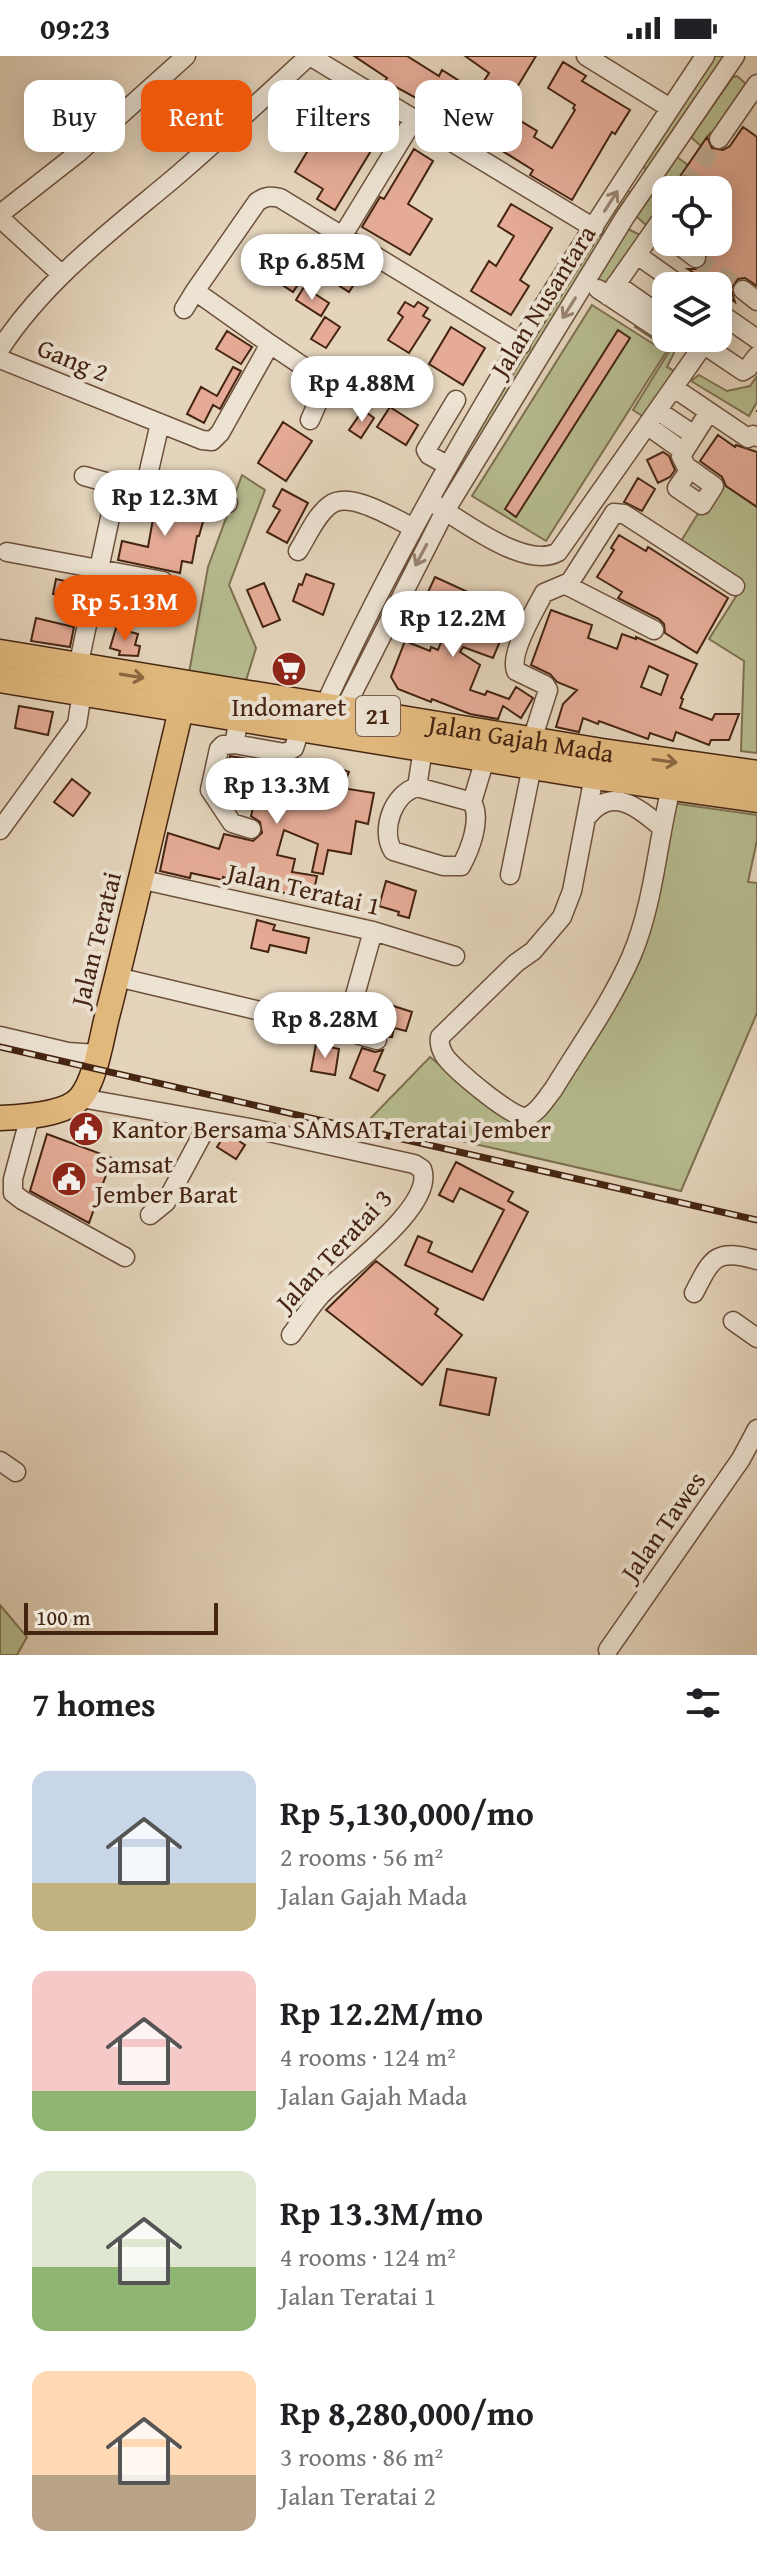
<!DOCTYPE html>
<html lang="en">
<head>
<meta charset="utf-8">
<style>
	:root { --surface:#fff; --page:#f2f2f2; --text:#202124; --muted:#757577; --accent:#ea580c }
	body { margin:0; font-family:"Gentium Book Plus",serif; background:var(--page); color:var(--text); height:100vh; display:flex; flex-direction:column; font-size:30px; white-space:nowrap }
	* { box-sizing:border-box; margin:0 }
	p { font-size:26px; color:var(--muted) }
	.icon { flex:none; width:44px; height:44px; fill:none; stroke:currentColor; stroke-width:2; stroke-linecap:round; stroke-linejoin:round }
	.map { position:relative; height:1599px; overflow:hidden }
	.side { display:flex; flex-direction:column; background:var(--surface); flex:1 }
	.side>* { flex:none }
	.hud { position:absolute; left:24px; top:24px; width:710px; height:72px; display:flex; gap:16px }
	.buttons { position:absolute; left:652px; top:120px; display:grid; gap:16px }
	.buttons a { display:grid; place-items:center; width:80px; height:80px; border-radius:16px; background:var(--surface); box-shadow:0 4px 20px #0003; font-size:40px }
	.scale { position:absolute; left:24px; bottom:20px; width:194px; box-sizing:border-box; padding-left:8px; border:4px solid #452411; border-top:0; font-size:22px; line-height:28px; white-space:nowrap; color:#452411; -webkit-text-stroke:6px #ede3d3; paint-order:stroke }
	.price { position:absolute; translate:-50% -68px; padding:0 18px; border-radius:28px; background:#fff; color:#222; font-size:26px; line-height:52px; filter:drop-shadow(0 2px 4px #0008) }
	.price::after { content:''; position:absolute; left:50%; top:48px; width:24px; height:18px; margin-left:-12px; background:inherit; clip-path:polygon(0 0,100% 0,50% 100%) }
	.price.current { background:var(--accent); color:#fff }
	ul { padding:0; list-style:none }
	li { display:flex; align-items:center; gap:24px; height:200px; padding:0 32px }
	li span { display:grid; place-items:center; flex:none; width:224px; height:160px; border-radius:16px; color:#555 }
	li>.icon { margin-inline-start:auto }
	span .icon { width:96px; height:96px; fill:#fffc; stroke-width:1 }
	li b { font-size:34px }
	h2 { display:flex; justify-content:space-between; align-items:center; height:96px; padding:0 32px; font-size:34px }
	.pill { padding:0 28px; border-radius:16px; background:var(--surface); box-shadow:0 4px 20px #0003; font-size:28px; line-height:72px }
	.pill.current { background:var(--accent); color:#fff }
	.status { display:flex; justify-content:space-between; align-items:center; height:56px; padding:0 40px; background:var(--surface); direction:ltr }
	.status svg { height:22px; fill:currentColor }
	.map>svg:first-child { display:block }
</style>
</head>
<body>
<div class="status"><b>09:23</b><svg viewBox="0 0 49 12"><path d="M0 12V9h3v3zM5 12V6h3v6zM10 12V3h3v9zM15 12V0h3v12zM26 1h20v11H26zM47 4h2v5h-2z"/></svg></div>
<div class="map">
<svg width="757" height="1599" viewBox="0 0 757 1599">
	<rect width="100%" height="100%" fill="#e4d4bb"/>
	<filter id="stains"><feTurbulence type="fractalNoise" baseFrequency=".0025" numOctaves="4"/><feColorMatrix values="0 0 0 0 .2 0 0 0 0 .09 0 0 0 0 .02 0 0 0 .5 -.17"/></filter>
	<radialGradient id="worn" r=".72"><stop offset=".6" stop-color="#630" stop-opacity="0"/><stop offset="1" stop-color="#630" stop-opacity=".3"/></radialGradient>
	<!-- green -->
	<path fill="#b6bc8f" stroke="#7e7050" stroke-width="2" d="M715,0H727L648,113H645L643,107Z
		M737,20L746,28L713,79L710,77L701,90L691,81L733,21Z
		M677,101L688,109L674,134H666V145L650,168L646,169L636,160Z
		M626,134L631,137L444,442L440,443L475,378Z
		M628,173L640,179L607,232L596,226Z
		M592,249L666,296L546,485L472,440Z
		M637,268L672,291L674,297L667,311L678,317L647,363L633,354L670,294L635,271Z
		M699,319L727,335L750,330L757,320V346L749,360L691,325Z
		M242,419L265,434L229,529L256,592L244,631L189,617L208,511Z
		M724,428L757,450V697L741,695L744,605L709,583L742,531L678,490L699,456L670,438L673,433L706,454Z
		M672,747L757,759V784L748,826L757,827V957L681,1135L369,1064L430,1001L511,1066L533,1068L546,1057L643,896Z
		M0,1549L27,1581L17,1599H0Z"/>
	<!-- building -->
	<path fill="#e5ab96" stroke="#452411" stroke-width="2" fill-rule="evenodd" d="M354,0H407L439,20L442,14L477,36L489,17L465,0H536L516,33L509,29L496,50L537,75L534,81L552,92L575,54L573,52L575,49L548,32L563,6L586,20L582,25L630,54L615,78L612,76L572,144L530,119L533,114L483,83L485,80L385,25L387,22Z
		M300,25L383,75L335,154L317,143L323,133L295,116L319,76L278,51L286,37Z
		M743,71L757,81V230L745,222L738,223L731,233L735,246L718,234V230H713L688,213H701L708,204L707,197L695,186H718V134H696V126L693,121L681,119L707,81L712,92L723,94L730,90Z
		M414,93L433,105L408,148L432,163L410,199L362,171L380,141L384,143Z
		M511,148L552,172L520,224L529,230L511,259L471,235L489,205L496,210L514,180L498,170Z
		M331,189L365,211L349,236L315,214Z
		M285,209L303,221L293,236L275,224Z
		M304,231L329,247L321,260L296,244Z
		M405,246L414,251L418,246L428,252L423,260L430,264L409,297L388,284L403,261L398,257Z
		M325,261L340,271L326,292L311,283Z
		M451,271L485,292L463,329L429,308Z
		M618,274L630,282L516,461L505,453Z
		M227,275L252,291L241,308L216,293Z
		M233,311L241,315L220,353L213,349L204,367L187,358L201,331L217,340Z
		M390,351L418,369L406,389L377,371Z
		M363,354L374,362L361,382L349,374Z
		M283,366L312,385L286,425L258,407Z
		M718,379L735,391L736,389L757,396V451L726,430L722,421L700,405Z
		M663,396L669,400L675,414L670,421L658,427L647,404Z
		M638,422L655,433L642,455L624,446Z
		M282,433L308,447L287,487L267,476L280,454L273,450Z
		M128,448L181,456L183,451L206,455L199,480H197L192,507L182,505L180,517L118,504L122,485L148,491L153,463L126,458Z
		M619,479L646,495L648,491L728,542L697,597L665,577L664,568L659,563L618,542L622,536L597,521L614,494L611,492Z
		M306,518L334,528L323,559L293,545L299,528L302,529Z
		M435,521L470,537L460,560L503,578L493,602L463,591L460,596L480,609L470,634L485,639L487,635L509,643L516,631L533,642L521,662L503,650L498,663L470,658L432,643L431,646L398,633L391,621L405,585L430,595L431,591L438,594L446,573L417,560Z
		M56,523L78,528L75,543L53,538Z
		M264,527L280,564L263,571L247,534Z
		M551,554L592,569L588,582L617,593L622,578L636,583V581L697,608L681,642L683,643L680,652L712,664L715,658H739L729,684H711L709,689L676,676L673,685L650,677L648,683L599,665L598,668L583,662L579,676L556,671L563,648L577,634L557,626L550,618L531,609ZM649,610L668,619L661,639L641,631Z
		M36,562L74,571L70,591L31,585Z
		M116,572L138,578L135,589L140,590L138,600L119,599L120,595L110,592Z
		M19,650L53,656L48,679L15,672Z
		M230,700L283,709L292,707L318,712L319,709L335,715L336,711L349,716L342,732L374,737L368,768L356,765L351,798L328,794L323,818L312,816L318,788L284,774L277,799L295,803L292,816L317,820L312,844L223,821V824L191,817L190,822L160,815L168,777L219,793L224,778L253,785L262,777L260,766L251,760L255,743L226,737L223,732Z
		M72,723L90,737L73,760L54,746Z
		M386,825L416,835L409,862L398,859L399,856L379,850Z
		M257,864L275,869L273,874L309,882L306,897L270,889L268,896L251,892Z
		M378,945L412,956L406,975L394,972L392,981H388L385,975L372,970Z
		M316,988L339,993L335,1019L311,1015Z
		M362,992L375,996L383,994L374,1015L385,1019L378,1035L350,1022Z
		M47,1078L112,1102L89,1167L30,1135Z
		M224,1080L233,1081L245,1089L236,1103L217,1091Z
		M456,1106L513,1136L508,1145L528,1156L483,1244L405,1209L418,1180L432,1186L428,1196L472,1216L504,1154L460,1132L453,1146L439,1139Z
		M376,1205L438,1253L435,1258L462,1279L422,1329L326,1254Z
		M447,1313L496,1322L489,1359L440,1349Z"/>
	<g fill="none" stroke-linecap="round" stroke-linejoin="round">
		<!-- minor-tunnel -->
		<path stroke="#c4b199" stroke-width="18" stroke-dasharray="18 9" stroke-linecap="butt" d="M685,130L719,83
			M696,202L743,234"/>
		<defs>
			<path id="minor" d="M310,0L594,172
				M586,0L670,52
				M719,83L757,28
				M682,134L685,130
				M0,161L4,155L78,97L186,0
				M0,162L61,218
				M343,179L414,63
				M675,186L696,202
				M637,199L681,230
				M616,228L666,263
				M598,233L666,278
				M743,234L757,245
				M195,235L257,146C265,140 270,140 280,142L521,289
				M608,240L666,157
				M718,256L757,283
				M694,282L743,315L748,312L757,300
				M270,288L310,315L325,330L310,364
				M0,293C45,224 111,175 173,123C220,83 264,41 309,0
				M0,303L202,384L212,385L220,377L270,288L195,235L184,253
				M674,332L748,382L753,379L757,381
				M658,355L694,379
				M648,370L683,395
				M447,409L429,399L426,394L456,344
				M690,413L677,432L702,449L714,430L686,410L681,400L709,356
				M84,420L117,429L145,432L160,367
				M145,432L228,447
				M436,449C464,466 526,514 558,496L704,288
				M298,495C307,481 316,459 330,449C349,434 393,462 412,471
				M7,496L163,525
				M566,529L654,574
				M78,611L117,429
				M324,651C429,422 566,209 705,0
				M344,654L445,455L625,161L735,0
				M239,663L234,688L285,697L294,692L300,673
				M532,684L548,634L545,629L516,615C509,599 535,553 544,537L570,526L614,457L624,458L735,530
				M234,688L223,689L219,693L210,734L232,767L251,773
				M594,720L572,835L562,861L533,895L516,907L440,981C439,989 441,993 444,999C452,1012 512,1062 525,1061C537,1059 546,1042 553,1034C579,991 611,947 631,901C654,848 657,787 671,732
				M417,731L472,746C482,763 470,794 461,810H443L393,795C380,774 393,738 417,731Z
				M417,731L423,693
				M472,746L485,703
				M588,760C612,730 638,751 661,771
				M0,774L77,668L82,637
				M510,819L532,710
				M139,823L373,875L455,900
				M117,921L345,975L373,875
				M345,975L377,984
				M0,980L68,996L97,998
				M81,1042L255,1073L414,1108L422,1113C436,1150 344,1214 321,1239C310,1251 301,1266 291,1279
				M30,1060L13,1123V1137L22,1144L125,1201
				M150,1159L166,1146L209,1066
				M694,1237C712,1202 715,1192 757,1204
				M733,1265L757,1282
				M0,1405L16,1416
				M608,1594L741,1403L757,1373"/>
			<path id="major" d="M0,1062C22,1061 67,1059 81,1041C97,1021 102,977 109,953C134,854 157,754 181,654"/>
			<g id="highway">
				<path id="s1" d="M0,597L602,696L757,718"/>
				<path d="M0,623L594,720L757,743"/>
			</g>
		</defs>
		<!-- minor casing -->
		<use href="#minor" stroke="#6d503c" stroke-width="21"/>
		<!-- major casing -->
		<use href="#major" stroke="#452411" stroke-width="27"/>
		<!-- highway casing -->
		<use href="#highway" stroke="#452411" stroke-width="29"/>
		<!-- path -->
		<path stroke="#452411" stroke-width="2" stroke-dasharray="2 4" stroke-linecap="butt" d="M757,354V357"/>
		<!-- minor -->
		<use href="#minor" stroke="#ede3d3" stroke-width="18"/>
		<!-- major -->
		<use href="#major" stroke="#e2ba7e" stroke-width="24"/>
		<!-- highway -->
		<use href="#highway" stroke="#e2ba7e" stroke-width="26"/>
		<defs>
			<path id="rail" d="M0,991L757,1164"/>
		</defs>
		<!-- rail casing -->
		<use href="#rail" stroke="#452411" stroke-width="7"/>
		<!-- rail -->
		<use href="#rail" stroke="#ede3d3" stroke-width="4" stroke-dasharray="12" stroke-linecap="butt"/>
	</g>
	<!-- one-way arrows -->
	<defs><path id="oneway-shaft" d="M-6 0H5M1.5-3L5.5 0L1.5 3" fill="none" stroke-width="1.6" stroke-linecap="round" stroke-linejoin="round" transform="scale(2)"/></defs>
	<g stroke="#998472">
		<use href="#oneway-shaft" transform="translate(611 145) rotate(-57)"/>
		<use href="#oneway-shaft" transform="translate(569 252) rotate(122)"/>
		<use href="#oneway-shaft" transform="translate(421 499) rotate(118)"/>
	</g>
	<g stroke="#8c6842">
		<use href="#oneway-shaft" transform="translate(132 620) rotate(9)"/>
		<use href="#oneway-shaft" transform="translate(665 705) rotate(8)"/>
	</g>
	<!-- icons -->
	<defs>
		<symbol id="supermarket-disc" viewBox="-11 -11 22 22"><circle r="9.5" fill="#8f2418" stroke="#ede3d3"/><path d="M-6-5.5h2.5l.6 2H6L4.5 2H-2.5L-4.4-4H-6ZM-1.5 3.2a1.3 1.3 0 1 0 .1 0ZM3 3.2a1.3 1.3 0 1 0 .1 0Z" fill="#fff"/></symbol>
		<symbol id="civic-disc" viewBox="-11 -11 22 22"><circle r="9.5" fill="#8f2418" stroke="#ede3d3"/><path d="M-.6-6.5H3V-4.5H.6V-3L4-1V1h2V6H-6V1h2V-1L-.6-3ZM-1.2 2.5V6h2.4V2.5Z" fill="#fff"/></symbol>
	</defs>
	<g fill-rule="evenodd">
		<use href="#supermarket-disc" x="269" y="593" width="40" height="40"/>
		<use href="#civic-disc" x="66" y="1053" width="40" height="40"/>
		<use href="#civic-disc" x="49" y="1103" width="40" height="40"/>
	</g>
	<g text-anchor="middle" stroke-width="8" stroke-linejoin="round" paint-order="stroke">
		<!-- shield labels -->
		<rect fill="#ede3d3" stroke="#775d4b" stroke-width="2" x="356" y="640" width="44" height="40" rx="6"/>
		<g font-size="24" font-weight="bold" fill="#452411">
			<text x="378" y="668">21</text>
		</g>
		<!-- street labels -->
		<g font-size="26" fill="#452411" stroke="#ede3d3">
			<text transform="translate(543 245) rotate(-58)" y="9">Jalan Nusantara</text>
			<text transform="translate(73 304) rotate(22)" y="9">Gang 2</text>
			<text dy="9" stroke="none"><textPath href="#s1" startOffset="528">Jalan Gajah Mada</textPath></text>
			<text transform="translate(304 833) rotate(13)" y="9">Jalan Teratai 1</text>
			<text transform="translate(96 883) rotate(-76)" y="9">Jalan Teratai</text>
			<text transform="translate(334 1194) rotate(-47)" y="9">Jalan Teratai 3</text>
			<text transform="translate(663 1470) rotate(-55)" y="9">Jalan Tawes</text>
		</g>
		<!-- poi labels -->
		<g font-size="26" fill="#452411" stroke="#ede3d3" text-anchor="start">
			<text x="289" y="660" text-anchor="middle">Indomaret</text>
			<text x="112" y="1082">Kantor Bersama SAMSAT Teratai Jember</text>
			<text x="95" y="1117">Samsat<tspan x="95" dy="30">Jember Barat</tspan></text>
		</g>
	</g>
	<rect width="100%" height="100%" filter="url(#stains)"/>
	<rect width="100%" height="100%" fill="url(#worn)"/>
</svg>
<div class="buttons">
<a><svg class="icon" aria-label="locate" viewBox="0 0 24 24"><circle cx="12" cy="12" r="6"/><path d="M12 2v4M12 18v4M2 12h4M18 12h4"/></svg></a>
<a><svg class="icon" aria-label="layers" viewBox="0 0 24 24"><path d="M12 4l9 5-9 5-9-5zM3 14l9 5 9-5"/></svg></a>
</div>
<div class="scale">100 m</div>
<b class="price" style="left:312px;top:246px">Rp 6.85M</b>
<b class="price" style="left:362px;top:368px">Rp 4.88M</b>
<b class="price" style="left:165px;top:482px">Rp 12.3M</b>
<b class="price current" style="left:125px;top:587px">Rp 5.13M</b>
<b class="price" style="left:453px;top:603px">Rp 12.2M</b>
<b class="price" style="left:277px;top:770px">Rp 13.3M</b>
<b class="price" style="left:325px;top:1004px">Rp 8.28M</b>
<div class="hud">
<a class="pill">Buy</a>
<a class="pill current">Rent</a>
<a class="pill">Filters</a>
<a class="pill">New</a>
</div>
</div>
<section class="side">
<h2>7 homes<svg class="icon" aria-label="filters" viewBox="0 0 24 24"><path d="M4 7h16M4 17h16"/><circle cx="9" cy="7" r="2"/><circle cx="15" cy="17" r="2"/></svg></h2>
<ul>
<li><span style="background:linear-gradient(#c9d6e8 70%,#c2b280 0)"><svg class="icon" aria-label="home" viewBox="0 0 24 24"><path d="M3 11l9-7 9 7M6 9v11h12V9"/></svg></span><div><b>Rp 5,130,000/mo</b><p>2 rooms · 56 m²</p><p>Jalan Gajah Mada</p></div></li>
<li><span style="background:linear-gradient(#f6c9c9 75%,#8fb573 0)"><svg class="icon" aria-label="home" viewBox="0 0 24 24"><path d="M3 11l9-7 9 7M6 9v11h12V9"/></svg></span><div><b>Rp 12.2M/mo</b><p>4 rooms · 124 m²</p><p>Jalan Gajah Mada</p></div></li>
<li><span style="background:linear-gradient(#dfe7d0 60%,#8fb573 0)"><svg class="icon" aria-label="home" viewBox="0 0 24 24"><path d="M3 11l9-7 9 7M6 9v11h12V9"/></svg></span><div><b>Rp 13.3M/mo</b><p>4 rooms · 124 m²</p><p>Jalan Teratai 1</p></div></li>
<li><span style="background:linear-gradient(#ffd9b3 65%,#b9a48a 0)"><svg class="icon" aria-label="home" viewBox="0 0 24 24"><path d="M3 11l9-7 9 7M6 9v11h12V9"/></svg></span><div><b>Rp 8,280,000/mo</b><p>3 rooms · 86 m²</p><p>Jalan Teratai 2</p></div></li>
</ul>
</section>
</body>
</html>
